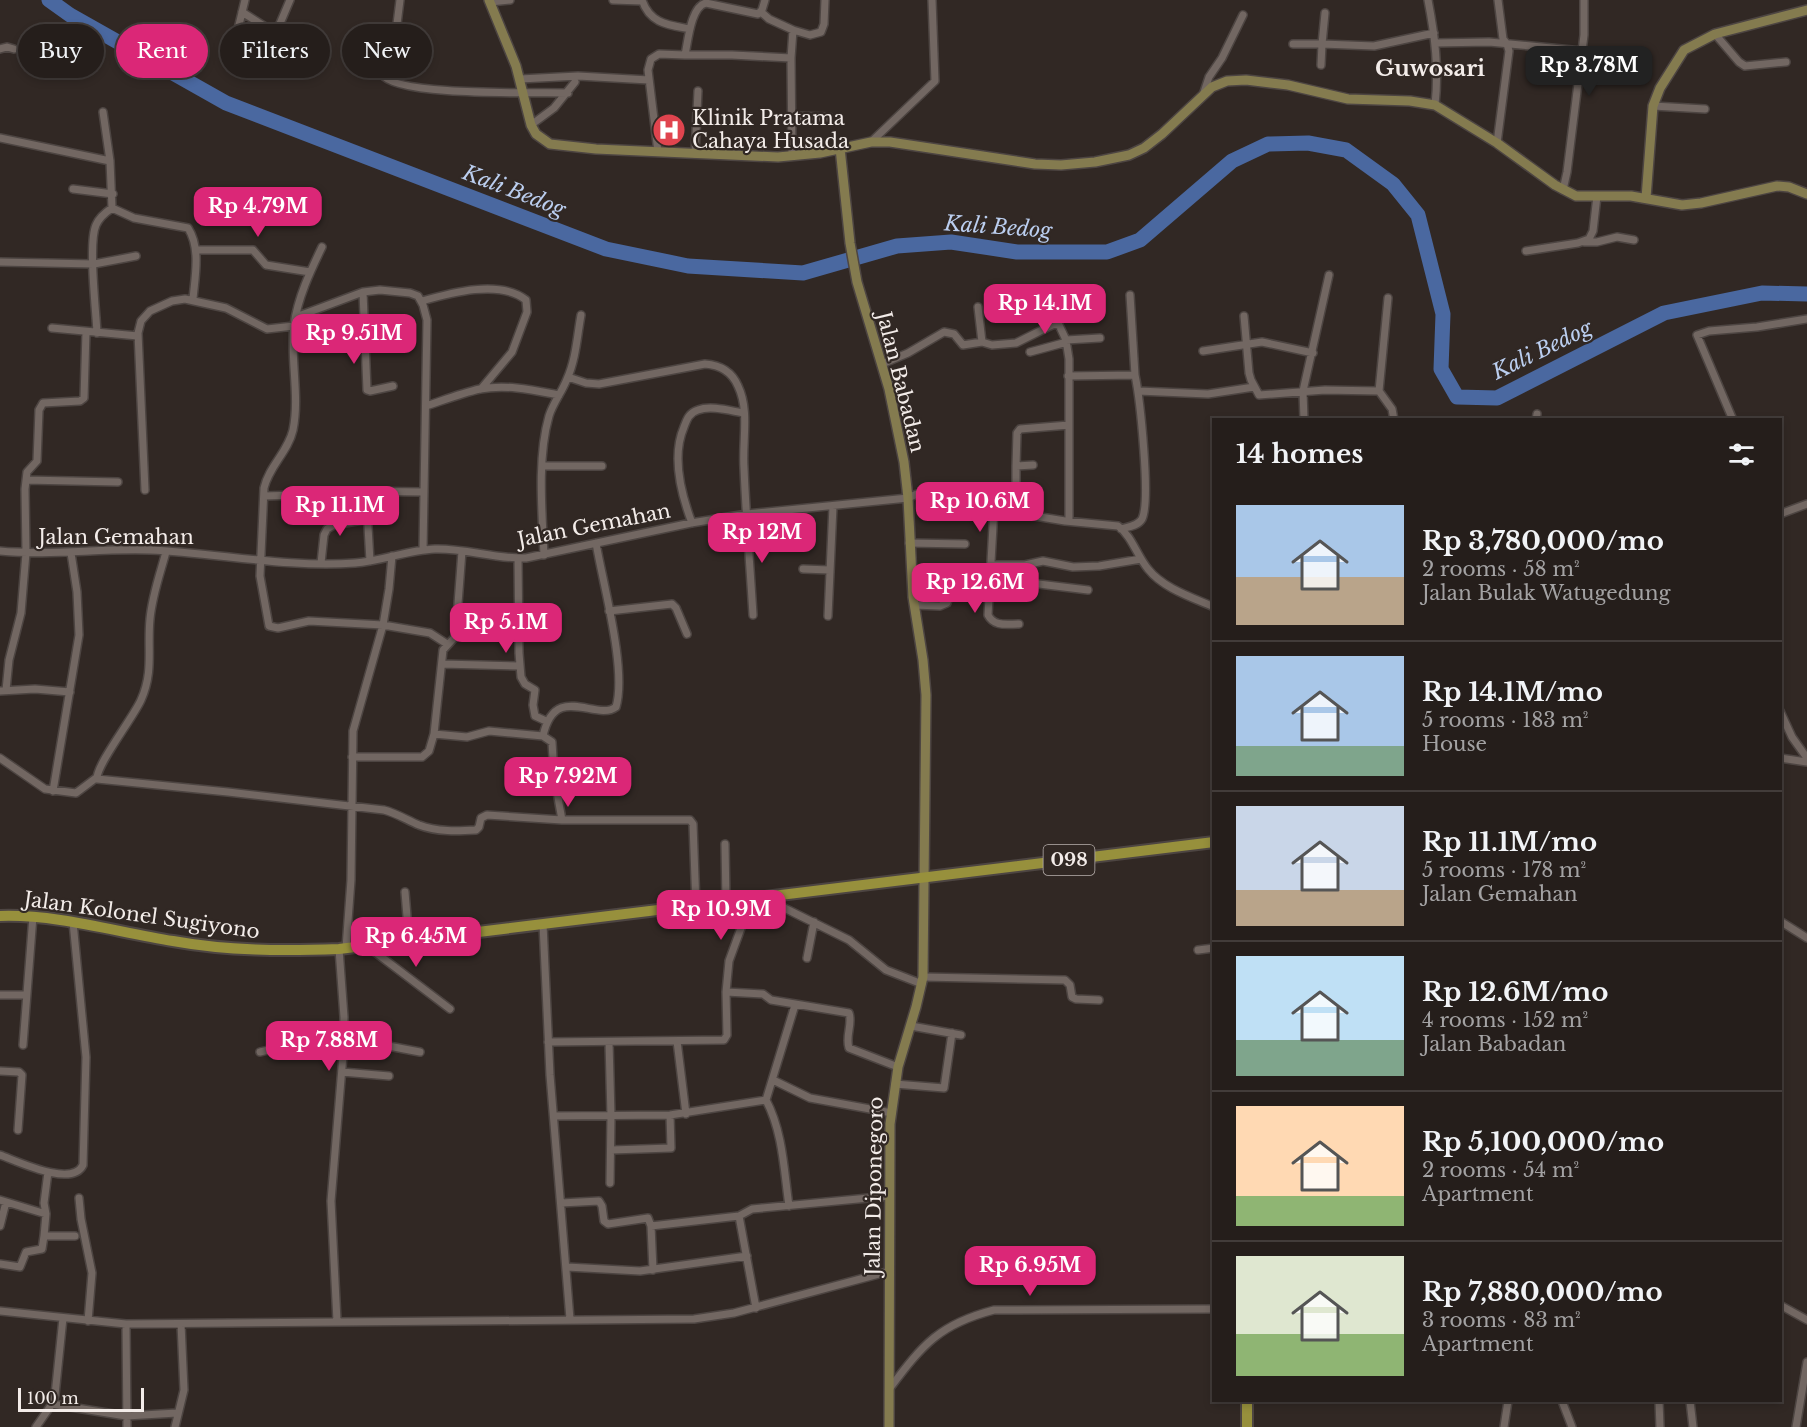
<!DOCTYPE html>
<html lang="en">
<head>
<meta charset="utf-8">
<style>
	:root { --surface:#251e1b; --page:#2d2724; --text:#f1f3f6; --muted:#a3a2a3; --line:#423c3a; --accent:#db2777 }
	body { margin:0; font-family:"Libre Baskerville",serif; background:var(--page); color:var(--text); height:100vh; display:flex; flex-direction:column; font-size:22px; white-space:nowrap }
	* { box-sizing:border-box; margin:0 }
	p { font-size:20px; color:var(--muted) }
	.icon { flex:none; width:33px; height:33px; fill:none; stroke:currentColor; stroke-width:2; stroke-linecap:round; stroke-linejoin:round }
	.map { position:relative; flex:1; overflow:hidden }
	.sheet { position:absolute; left:1212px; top:418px; width:570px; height:984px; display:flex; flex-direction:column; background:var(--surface); border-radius:0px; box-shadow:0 3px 9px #0003,0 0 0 2px var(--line) }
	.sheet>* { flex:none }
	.guide { position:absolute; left:18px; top:24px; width:570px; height:54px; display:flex; gap:12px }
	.scale { position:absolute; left:18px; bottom:15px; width:126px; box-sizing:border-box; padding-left:6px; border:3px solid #f3ece9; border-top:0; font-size:16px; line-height:21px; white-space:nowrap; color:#f3ece9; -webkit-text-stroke:4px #312824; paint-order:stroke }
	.price { position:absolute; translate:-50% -51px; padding:0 14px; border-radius:12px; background:var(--accent); color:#fff; font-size:20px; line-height:39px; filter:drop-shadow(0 2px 3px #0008) }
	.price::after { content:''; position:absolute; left:50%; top:36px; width:18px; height:14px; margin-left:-9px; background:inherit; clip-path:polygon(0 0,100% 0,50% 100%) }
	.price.current { background:#222; color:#fff }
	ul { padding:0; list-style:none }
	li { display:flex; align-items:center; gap:18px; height:150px; padding:0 24px }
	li+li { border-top:2px solid var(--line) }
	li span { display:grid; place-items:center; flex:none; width:168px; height:120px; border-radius:0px; color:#555 }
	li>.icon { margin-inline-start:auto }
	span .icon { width:72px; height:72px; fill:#fffc; stroke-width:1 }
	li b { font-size:26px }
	h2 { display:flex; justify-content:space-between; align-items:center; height:72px; padding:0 24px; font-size:26px }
	.pill { padding:0 21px; border-radius:27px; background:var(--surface); box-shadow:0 3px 9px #0003,0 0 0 2px var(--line); font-size:21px; line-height:54px }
	.pill.current { background:var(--accent); color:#fff }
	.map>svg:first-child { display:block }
</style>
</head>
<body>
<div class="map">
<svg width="1807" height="1427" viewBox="0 0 1807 1427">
	<rect width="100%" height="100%" fill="#312824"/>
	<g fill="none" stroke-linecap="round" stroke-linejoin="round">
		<!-- river -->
		<path stroke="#4a68a0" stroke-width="15" d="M49,0L70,15L226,103L606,249L688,266L803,273L897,246L951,242L1017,252H1107L1140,240L1232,161L1268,144L1308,143L1346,150L1393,184L1418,215L1443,314L1441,369L1457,397L1497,398L1664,313L1762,293L1807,294"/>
		<defs>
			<path id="street" d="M400,0L397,24L382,74C394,97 538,92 568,93
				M613,0L642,1
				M642,0C650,24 669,25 690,29
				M1428,0C1435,36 1439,69 1435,105
				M490,2L510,0
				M242,12L289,42
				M761,12L769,19L793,30
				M1325,13L1322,44L1374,46L1434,33
				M238,29L245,0
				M276,33L290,0
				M1715,34L1739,62L1745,66L1786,62
				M1435,43L1489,42L1582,51
				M1293,44H1322L1321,65
				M0,49L7,47L14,49
				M685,55H732L791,58
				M520,79L578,76L649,80
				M1204,92L1209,77L1222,58L1243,15
				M1653,106L1705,109
				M103,112L110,161L112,208L134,218L188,228C201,248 195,276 193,299
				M792,116L829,117
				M531,125L554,108L575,82
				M0,138L110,161
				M871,142L935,81L932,0
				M1497,143L1509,51L1507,44L1503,39L1498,0
				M658,152L648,70L651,59L659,54L685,55C688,41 691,6 706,3L758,14L762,10L765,0
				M695,154L698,91
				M792,156L791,58L793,30L810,35L821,32L824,24L825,0
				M73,189L113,194
				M1563,190L1567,172L1584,35V0
				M1584,242H1597L1617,237L1634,240
				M322,247C310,272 298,297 294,325C290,359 300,396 293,430C288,452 269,466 264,488L260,576L269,626L278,628L309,621L383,625L430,633L447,644
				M196,250H253L266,265L310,272
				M1526,251L1578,243L1589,239L1593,231L1597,196
				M0,262L94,264L136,256
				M363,292L367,390L370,391L393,386
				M1130,295L1135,375
				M1388,298L1379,391L1392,409L1394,420
				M422,301C450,293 500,279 526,300L527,312L512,352L481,389
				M978,307L982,342
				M1244,316L1249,373L1251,380L1259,395L1325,390L1379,391
				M296,317L363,292L380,290L410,293L418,296L423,305L427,320L423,550
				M52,328L138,336
				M97,333C96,310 88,243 96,225C99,218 106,212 112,208
				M1203,351L1262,342L1313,353
				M1030,352L1067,342
				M882,364L908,353L944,332L954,334L963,345L982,342L992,345L1016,343L1054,324L1059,325L1066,340L1100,338
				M1068,376L1135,375C1140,399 1151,501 1142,519C1138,526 1128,527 1121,529
				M568,377L586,383L599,384L705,364C720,365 732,372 738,386C750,411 742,441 744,468C746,517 750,566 753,615
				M1138,391L1208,394L1254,387
				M426,406C444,400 462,393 480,389C507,384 533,390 559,395
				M1304,420L1303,391L1329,275
				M1536,420L1537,414
				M1733,420L1697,335L1709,331L1757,327L1807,319
				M1069,425V521
				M543,466H602
				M1016,466L1017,433L1020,429L1069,425V359L1066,340
				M26,480L118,482
				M145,490L138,333L141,321L150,311L172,301L185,299L226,308L267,329L294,326
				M349,491L424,492
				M366,492L370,561
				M264,496L297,495
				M994,508L988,615C994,627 1007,624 1019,624
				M1016,513V466L1033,465
				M1780,514L1807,504
				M692,523C681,494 671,457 684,427C687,419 689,413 698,410C711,405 731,411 744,413
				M909,543L965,544
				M0,551C50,556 100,548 150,550C218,553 287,568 355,563C382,561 408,550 435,549C465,548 495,559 526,558L691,523L747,514L908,498L917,494L933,495L1016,513L1065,521L1118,526C1132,536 1137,556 1148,569C1163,588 1191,597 1214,607
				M166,552C160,574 152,596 150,619C147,649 154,671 141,700C133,718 96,765 97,779L228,792L384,810C396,813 407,820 419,825C437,832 458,831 476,830L479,827L481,818L487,815L562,820H690L693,824L696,906
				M544,555C542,512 537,458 549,416C553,403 562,392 567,379C576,359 577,337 581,315
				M518,558L519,653L521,677L525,684L535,690L533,705L535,716L546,721
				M321,563L324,535L327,529L334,525L368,519
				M990,565H1025L1043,561L1073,567L1099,566L1141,559
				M803,569L830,570
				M990,578L1088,590
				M914,605L940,606L947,603L950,593L988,592
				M609,611L672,604L676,608L687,634
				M828,616L833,506
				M442,664L520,666
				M6,690L9,660L21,613L26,553L25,489L27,472L37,461L39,410L43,403L80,401L84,398L86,332
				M0,691L35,689L70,692
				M1780,711L1792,737L1807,758
				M434,734L467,737L489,731L543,736C555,681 596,722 616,707C627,670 603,584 596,543
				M543,736L552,742L554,775L562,820
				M352,757H422L429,751L434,734L443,650L455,637L456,630L462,551
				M0,758L45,789L76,793L96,778
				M1780,758L1807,762
				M53,791L79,635L77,592L71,553
				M725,844L726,901
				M405,892L409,941
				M764,898L849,940L886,970L922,984
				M1780,921L1807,938
				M543,924L550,1075L570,1319
				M367,946L450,1009
				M346,948L351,880L353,731L383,625L389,589L392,556
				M1198,950L1214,948
				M807,958L814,922
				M923,977L1065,980L1070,985L1072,997L1076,999L1099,1000
				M726,992L763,994L771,1000L849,1013C853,1024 845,1036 849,1048L898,1067
				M0,995H26
				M911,1026L961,1035
				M299,1029L420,1052
				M677,1041L686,1114
				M548,1042L724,1040L727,1035L726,992L729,961L752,898
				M609,1042L611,1116L610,1183
				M23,1045L33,916
				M260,1052L290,1045L343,1055
				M0,1071L19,1072L22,1075L18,1130
				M342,1072L389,1076
				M773,1080L810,1098L892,1113
				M895,1084L944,1088L952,1033
				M554,1116L670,1115L766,1100
				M611,1150L671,1148L670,1115
				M0,1155C17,1161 72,1188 83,1165L86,1057L73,922
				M48,1172L44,1203L46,1214L44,1236H75
				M79,1198L81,1219L92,1273L88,1321
				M0,1200L46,1214
				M561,1203L599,1201L602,1206L604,1221L608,1224L648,1218L651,1226L653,1270
				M789,1206C784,1171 783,1132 766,1100L795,1005
				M739,1216L756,1308
				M0,1226L6,1202
				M651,1226L739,1216L752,1209L890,1196
				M0,1264L20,1267L26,1252L42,1249L44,1236
				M567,1267L640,1271L747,1256
				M1780,1305L1807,1320
				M0,1311L126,1324L694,1319L734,1313L890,1271
				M337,1321L331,1201L343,1055L344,1017L339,949
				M126,1324L127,1427
				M890,1388C923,1344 940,1324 994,1310L1214,1309
				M1562,1401L1572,1427
				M1659,1401L1660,1427
				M1690,1401L1693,1427
				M52,1404L126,1416L177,1413
				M36,1427L52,1404L55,1395L63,1318
				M175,1427L184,1390L181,1324
				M1504,1427L1508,1401
				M1796,1427L1807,1362"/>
			<path id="secondary" d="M489,0L516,66L531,125L536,134L550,144L596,149L778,157L820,153L871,142H890L1035,164L1061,165L1095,162L1129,155L1144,148L1162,134L1212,87L1227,81L1246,80L1288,85L1348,99L1410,101L1435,105L1497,143L1555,185L1576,196H1631L1682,205L1701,203L1777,186L1789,187L1807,194
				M840,148L850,243L857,282L889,389L904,462L908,498L913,597L923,660L926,695L923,977L916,1007L898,1067L890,1124L889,1427
				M1646,198L1653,106L1660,88L1684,50L1715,34L1807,10"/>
			<path id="primary" d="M0,916C58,914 116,932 173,941C228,951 283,951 339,949L1214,842
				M1247,1401V1427"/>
		</defs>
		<!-- street casing -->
		<use href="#street" stroke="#4d4542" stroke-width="10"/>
		<!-- secondary casing -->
		<use href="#secondary" stroke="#4d4542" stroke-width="12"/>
		<!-- primary casing -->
		<use href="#primary" stroke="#4d4542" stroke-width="14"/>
		<!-- street -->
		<use href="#street" stroke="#726762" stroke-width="7"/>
		<!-- secondary -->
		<use href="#secondary" stroke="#847b4f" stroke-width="9"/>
		<!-- primary -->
		<use href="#primary" stroke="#97903c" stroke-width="10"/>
	</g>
	<!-- icons -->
	<defs>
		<symbol id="hospital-disc" viewBox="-11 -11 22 22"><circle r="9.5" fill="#e0444e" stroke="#312824"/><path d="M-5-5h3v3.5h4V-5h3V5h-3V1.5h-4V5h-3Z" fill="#fff"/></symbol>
	</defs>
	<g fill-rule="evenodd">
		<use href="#hospital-disc" x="650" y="111" width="38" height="38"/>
	</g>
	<g text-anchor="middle" stroke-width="4.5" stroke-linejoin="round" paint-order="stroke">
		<!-- shield labels -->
		<rect fill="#312824" stroke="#b9b1ae" stroke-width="1.5" x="1043.5" y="845" width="51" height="30" rx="4.5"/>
		<g font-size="18" font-weight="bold" fill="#f3ece9">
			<text x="1069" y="866">098</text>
		</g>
		<!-- poi labels -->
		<g font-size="20" fill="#f3ece9" stroke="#312824" text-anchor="start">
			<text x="692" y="125">Klinik Pratama<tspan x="692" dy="23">Cahaya Husada</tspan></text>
		</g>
		<!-- street labels -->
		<g font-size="20" fill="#f3ece9" stroke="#312824">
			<text transform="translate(901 382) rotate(76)" y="7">Jalan Babadan</text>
			<text transform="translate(594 525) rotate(-11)" y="7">Jalan Gemahan</text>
			<text x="116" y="544">Jalan Gemahan</text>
			<text transform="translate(142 915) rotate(8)" y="7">Jalan Kolonel Sugiyono</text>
			<text transform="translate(874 1186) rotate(-89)" y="7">Jalan Diponegoro</text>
		</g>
		<!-- water labels -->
		<g font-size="21" font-style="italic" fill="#bbceef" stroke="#312824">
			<text transform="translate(514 191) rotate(21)" y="7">Kali Bedog</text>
			<text transform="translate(998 227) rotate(4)" y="7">Kali Bedog</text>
			<text transform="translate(1542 350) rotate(-26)" y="7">Kali Bedog</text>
		</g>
		<!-- quarter labels -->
		<g font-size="22" font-weight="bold" fill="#f3ece9" stroke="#312824">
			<text x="1430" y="76">Guwosari</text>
		</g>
	</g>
</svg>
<div class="scale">100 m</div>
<b class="price current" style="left:1589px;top:97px">Rp 3.78M</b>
<b class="price" style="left:258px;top:238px">Rp 4.79M</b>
<b class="price" style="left:1045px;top:335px">Rp 14.1M</b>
<b class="price" style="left:354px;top:365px">Rp 9.51M</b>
<b class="price" style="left:980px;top:533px">Rp 10.6M</b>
<b class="price" style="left:340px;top:537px">Rp 11.1M</b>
<b class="price" style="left:762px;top:564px">Rp 12M</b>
<b class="price" style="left:975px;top:614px">Rp 12.6M</b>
<b class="price" style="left:506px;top:654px">Rp 5.1M</b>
<b class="price" style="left:568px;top:808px">Rp 7.92M</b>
<b class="price" style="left:721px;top:941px">Rp 10.9M</b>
<b class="price" style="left:416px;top:968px">Rp 6.45M</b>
<b class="price" style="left:329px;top:1072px">Rp 7.88M</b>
<b class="price" style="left:1030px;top:1297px">Rp 6.95M</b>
<div class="guide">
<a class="pill">Buy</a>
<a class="pill current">Rent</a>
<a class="pill">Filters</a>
<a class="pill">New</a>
</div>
<section class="sheet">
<h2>14 homes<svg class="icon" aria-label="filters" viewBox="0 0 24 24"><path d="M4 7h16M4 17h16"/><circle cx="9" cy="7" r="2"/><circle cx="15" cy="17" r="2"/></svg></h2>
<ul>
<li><span style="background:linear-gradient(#a9c7e8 60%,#b9a48a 0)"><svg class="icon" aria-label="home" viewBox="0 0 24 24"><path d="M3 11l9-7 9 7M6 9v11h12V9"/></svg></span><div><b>Rp 3,780,000/mo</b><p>2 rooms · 58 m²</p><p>Jalan Bulak Watugedung</p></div></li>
<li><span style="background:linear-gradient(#a9c7e8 75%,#7fa58c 0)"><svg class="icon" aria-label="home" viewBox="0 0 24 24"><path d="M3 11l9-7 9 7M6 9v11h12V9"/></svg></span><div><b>Rp 14.1M/mo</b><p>5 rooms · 183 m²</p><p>House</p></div></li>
<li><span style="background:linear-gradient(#c9d6e8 70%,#b9a48a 0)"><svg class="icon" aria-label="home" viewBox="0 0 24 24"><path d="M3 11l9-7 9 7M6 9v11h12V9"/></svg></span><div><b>Rp 11.1M/mo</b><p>5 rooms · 178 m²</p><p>Jalan Gemahan</p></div></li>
<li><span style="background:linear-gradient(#bfe0f5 70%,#7fa58c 0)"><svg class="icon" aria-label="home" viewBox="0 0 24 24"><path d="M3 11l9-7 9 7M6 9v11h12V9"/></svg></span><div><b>Rp 12.6M/mo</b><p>4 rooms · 152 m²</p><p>Jalan Babadan</p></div></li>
<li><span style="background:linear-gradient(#ffd9b3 75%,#8fb573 0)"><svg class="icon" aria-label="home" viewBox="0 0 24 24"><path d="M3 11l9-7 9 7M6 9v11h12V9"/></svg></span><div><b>Rp 5,100,000/mo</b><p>2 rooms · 54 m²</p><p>Apartment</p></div></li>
<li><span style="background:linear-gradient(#dfe7d0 65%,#8fb573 0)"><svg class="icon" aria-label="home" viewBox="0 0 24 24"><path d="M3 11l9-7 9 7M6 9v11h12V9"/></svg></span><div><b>Rp 7,880,000/mo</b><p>3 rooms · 83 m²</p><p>Apartment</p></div></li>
</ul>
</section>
</div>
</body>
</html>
